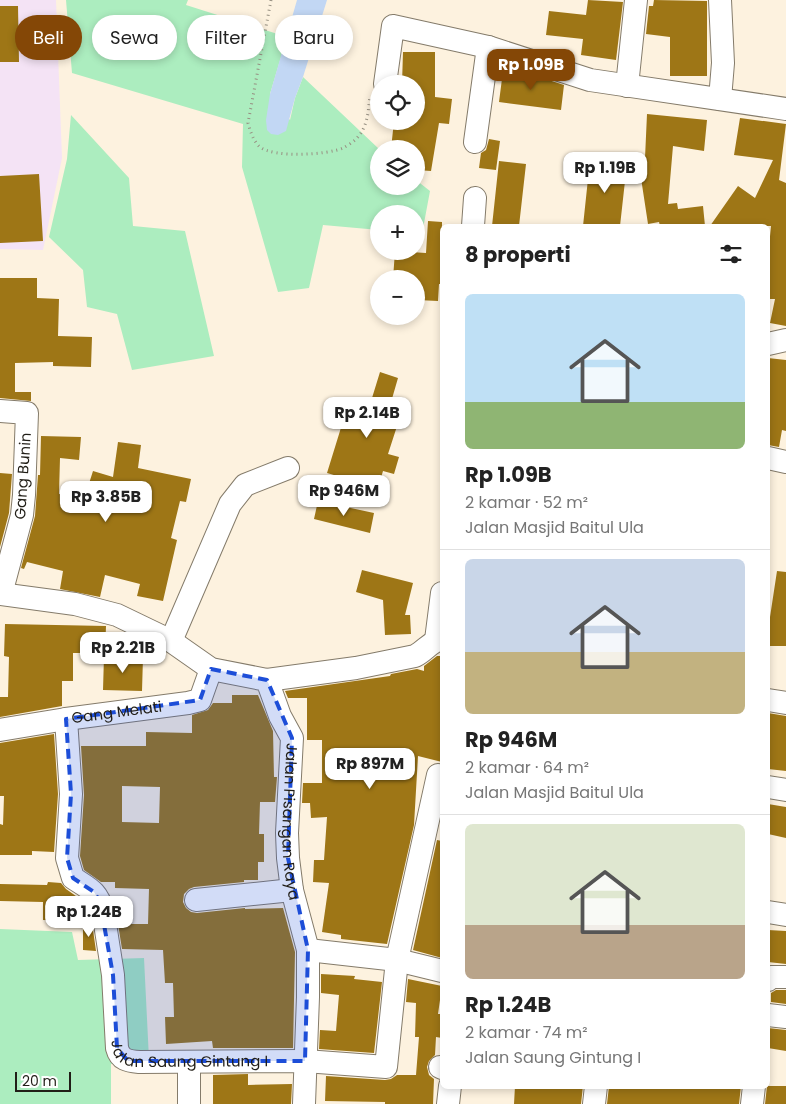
<!DOCTYPE html>
<html lang="id">
<head>
<meta charset="utf-8">
<style>
	:root { --surface:#fff; --page:#f6f6f6; --text:#222; --muted:#767676; --line:#e0e0e0; --accent:#844706 }
	body { margin:0; font-family:Poppins,sans-serif; background:var(--page); color:var(--text); height:100vh; display:flex; flex-direction:column; font-size:19px; white-space:nowrap }
	* { box-sizing:border-box; margin:0 }
	p { font-size:16px; color:var(--muted) }
	.icon { flex:none; width:28px; height:28px; fill:none; stroke:currentColor; stroke-width:2; stroke-linecap:round; stroke-linejoin:round }
	.map { position:relative; flex:1; overflow:hidden }
	.drawer { position:absolute; left:440px; top:224px; width:330px; height:865px; display:flex; flex-direction:column; background:var(--surface); border-radius:8px; box-shadow:0 2px 8px #0003 }
	.drawer>* { flex:none }
	.guide { position:absolute; left:15px; top:15px; width:350px; height:45px; display:flex; gap:10px }
	.fabs { position:absolute; left:370px; top:75px; display:grid; gap:10px }
	.fabs a { display:grid; place-items:center; width:55px; height:55px; border-radius:50%; background:var(--surface); box-shadow:0 2px 8px #0003; font-size:25px }
	.scale { position:absolute; left:15px; bottom:12px; width:56px; box-sizing:border-box; padding-left:5px; border:2px solid #211e17; border-top:0; font-size:14px; line-height:18px; white-space:nowrap; color:#211e17; -webkit-text-stroke:4px #fff; paint-order:stroke }
	.price { position:absolute; translate:-50% -42px; padding:0 11px; border-radius:10px; background:#fff; color:#222; font-size:16px; line-height:32px; filter:drop-shadow(0 1px 2px #0008) }
	.price::after { content:''; position:absolute; left:50%; top:30px; width:15px; height:11px; margin-left:-8px; background:inherit; clip-path:polygon(0 0,100% 0,50% 100%) }
	.price.selected { background:var(--accent); color:#fff }
	ul { padding:0; list-style:none }
	li { display:grid; align-content:center; gap:10px; height:265px; padding:0 25px }
	li+li { border-top:1px solid var(--line) }
	li span { display:grid; place-items:center; height:155px; border-radius:8px; color:#555 }
	li>.icon { margin-inline-start:auto }
	span .icon { width:90px; height:90px; fill:#fffc; stroke-width:1 }
	li b { font-size:21px }
	h2 { display:flex; justify-content:space-between; align-items:center; height:60px; padding:0 25px; font-size:21px }
	.tag { padding:0 18px; border-radius:22px; background:var(--surface); box-shadow:0 2px 8px #0003; font-size:18px; line-height:45px }
	.tag.selected { background:var(--accent); color:#fff }
	.map>svg:first-child { display:block }
</style>
</head>
<body>
<div class="map">
<svg width="786" height="1104" viewBox="0 0 786 1104">
	<rect width="100%" height="100%" fill="#fdf2df"/>
	<!-- education -->
	<path fill="#f4e3f5" d="M0,0H56L62,158L43,250L0,249Z"/>
	<!-- green -->
	<path fill="#acedbf" d="M66,0H188L186,5L287,37L270,94L290,120L295,98L303,77L379,149V186H416V180L430,191L422,234H416V214H379V230L323,225L309,288L278,292L242,167L243,124L72,73Z
		M71,115L129,178L133,226L185,231L214,356L132,370L117,314L87,307L83,270L49,237L67,159Z
		M0,929L72,932L78,960L144,958L149,1059L111,1064V1104H0Z"/>
	<!-- water -->
	<path fill="#c2d7f4" d="M297,0H327L303,77L295,98L286,131L278,135L271,134L267,130L266,120L270,94Z"/>
	<!-- building -->
	<path fill="#9e7616" fill-rule="evenodd" d="M588,0L623,2L616,60L581,55L583,39L546,35L549,11L586,15Z
		M654,0L707,1V76H670V37L646,34L649,6H653Z
		M0,6H18L19,62H0Z
		M403,52H435V97L452,99L449,124L439,123L431,171L416,170V149H391L394,121L416,123L418,84H402Z
		M503,71L527,73L564,85L561,110L499,102Z
		M647,114L707,120L704,151L673,146L668,204L677,203L678,209L703,206L705,226H660L659,222L648,224L639,165H644L645,158Z
		M740,118L786,124L779,180L786,183V326L770,323L775,299H768V257L771,226H710L738,186L755,198L773,160L734,155Z
		M489,139L500,141L496,170L479,168L481,153L486,150Z
		M590,160L627,163L620,226H583Z
		M499,161L526,164L519,226H492Z
		M39,174L43,241L0,243V176Z
		M428,221L442,222V284H439L438,301L417,300L418,279H393L395,251L426,253Z
		M0,278H37V298L59,299L58,336L92,337L91,367L53,366V362L15,363V392H31V401L0,398Z
		M768,358L786,360V431L782,430L779,447L768,445Z
		M380,372L398,378L387,416L399,420L388,454L399,457L394,474L383,471L378,488L327,473L348,405L368,411Z
		M41,436L81,437L79,460L60,458L59,494L85,496L93,471L113,477L118,442L141,445L138,468L191,479L186,502L180,501L171,538L177,540L163,601L137,596L140,584L105,575L100,597L60,589L63,571L27,562L24,569L21,568L35,516L38,475H40Z
		M0,473L12,474L9,513L0,547Z
		M318,501L374,513L370,533L314,519Z
		M362,570L413,583L405,615H410L411,634L385,635L383,600L356,592Z
		M777,571L786,572V646H768V617H770Z
		M5,624L106,626L105,653H73V681H62V706L0,717V697H8L9,657L4,656Z
		M104,656L143,657L142,691L103,690Z
		M437,656H442V762L418,756L414,825L387,944L341,939V935L322,932L329,883L313,882L314,860H324L327,817L311,818L310,803H302L303,783H322V740H307V698H288L285,691L390,676L391,674L417,669L424,671V666Z
		M232,695H258L273,731L274,777H277L275,802H260L259,834H264V862H258V880H244V882L194,887L189,889L184,894L183,902L186,908L191,912L197,913L245,908V909L283,908L295,952L293,1048H213L212,1041L166,1044L165,1017H174L173,983H165L163,950L122,949L118,924H148L149,889L115,888V882H101L84,870L80,856L84,795L81,746H146V732L192,733V715L208,710L213,703H232ZM122,786L160,787L159,823L122,822Z
		M768,713L786,716V771L768,769Z
		M54,734L58,794L54,852L32,851V855H0V824L3,825L4,796H0V743Z
		M768,804L786,807V838L768,834Z
		M437,840L442,841V958L413,950Z
		M48,882L61,883L66,889L83,901L86,904L85,921L43,920V902L0,901V884L47,885Z
		M83,923H92L96,951L83,950Z
		M768,930L786,931V964L768,962Z
		M321,974L355,976L354,979L382,982L374,1053L319,1049L320,1030L336,1031L339,995L321,993Z
		M408,979L442,986L438,1014H442V1038L436,1037L435,1055L429,1061L427,1067L429,1075L434,1079L433,1104H385V1102L325,1101L326,1076L385,1080L391,1079L397,1075H416L419,1037H415L416,1003L406,1002Z
		M776,990H786V1004L771,1002V993Z
		M768,1028L786,1030V1051L768,1048Z
		M248,1074V1085L292,1084L291,1104H213V1075Z
		M515,1086H583L581,1104H514Z
		M609,1086H687L702,1088V1086H741L739,1104H607Z
		M767,1086H786V1104H765Z"/>
	<g fill="none" stroke-linecap="round" stroke-linejoin="round">
		<defs>
			<g id="street">
				<path d="M720,0L723,63L720,99"/>
				<path d="M385,84L393,26L488,47L590,80L786,109"/>
				<path d="M627,86L636,0"/>
				<path d="M475,142L488,47"/>
				<path d="M473,226L475,198"/>
				<path d="M768,344L786,340"/>
				<path d="M0,411L27,413L24,495L22,515L1,594"/>
				<path d="M768,458L786,462"/>
				<path id="s1" d="M0,594L75,604L117,615L171,641L211,669L267,680L280,716L292,738L287,833L288,858L292,890L308,950V997L304,1104"/>
				<path d="M436,640L442,593"/>
				<path d="M171,641L230,504L245,485L288,468"/>
				<path d="M267,680L356,668L415,656C425,651 431,641 442,639"/>
				<path d="M768,700L786,703"/>
				<path id="s2" d="M66,719L71,794L67,858L73,878C90,889 97,891 103,911L113,975L117,1048C120,1060 128,1061 139,1062L305,1061L386,1067L397,960L442,971"/>
				<path id="s3" d="M0,730L66,719L188,703L200,700L211,669"/>
				<path d="M768,787L786,790"/>
				<path d="M196,900L292,890"/>
				<path d="M768,912L786,915"/>
				<path d="M308,950L397,960L438,775"/>
				<path d="M768,980L771,977H786"/>
				<path d="M768,1015L786,1017"/>
				<path d="M440,1067L442,1068"/>
				<path d="M189,1104V1062"/>
				<path d="M448,1104L450,1086"/>
				<path d="M594,1104L596,1086"/>
				<path d="M752,1104L754,1086"/>
			</g>
		</defs>
		<!-- street casing -->
		<use href="#street" stroke="#847b6a" stroke-width="24"/>
		<!-- path -->
		<path stroke="#979082" stroke-width="3" stroke-dasharray="1 4" stroke-linecap="butt" d="M271,0L248,123C250,130 253,141 260,147C274,158 327,155 343,148C347,146 353,142 356,139C368,127 368,112 370,96"/>
		<!-- street -->
		<use href="#street" stroke="#fff" stroke-width="22"/>
	</g>
	<!-- marked area -->
	<path fill="#1d4ed8" fill-opacity="0.2" stroke="#1d4ed8" stroke-width="4" stroke-dasharray="10 6" stroke-linejoin="round" d="M211,669L267,680L292,738L288,858L308,950L305,1061H128L117,1048L113,975L100,902L94,892L73,878L67,858L71,794L66,719L200,700Z"/>
	<g text-anchor="middle" stroke-width="5" stroke-linejoin="round" paint-order="stroke">
		<!-- street labels -->
		<g font-size="15" fill="#211e17" stroke="#fff">
			<text transform="translate(23 476) rotate(-86)" y="5">Gang Bunin</text>
			<text dy="5" stroke="none"><textPath href="#s3" startOffset="118">Gang Melati</textPath></text>
			<text dy="5" stroke="none"><textPath href="#s1" startOffset="432">Jalan Pisangan Raya</textPath></text>
			<text dy="5" stroke="none"><textPath href="#s2" startOffset="419">Jalan Saung Gintung I</textPath></text>
		</g>
	</g>
</svg>
<div class="fabs">
<a><svg class="icon" aria-label="locate" viewBox="0 0 24 24"><circle cx="12" cy="12" r="6"/><path d="M12 2v4M12 18v4M2 12h4M18 12h4"/></svg></a>
<a><svg class="icon" aria-label="layers" viewBox="0 0 24 24"><path d="M12 4l9 5-9 5-9-5zM3 14l9 5 9-5"/></svg></a>
<a>+</a>
<a>−</a>
</div>
<div class="scale">20 m</div>
<b class="price selected" style="left:531px;top:91px">Rp 1.09B</b>
<b class="price" style="left:605px;top:194px">Rp 1.19B</b>
<b class="price" style="left:367px;top:439px">Rp 2.14B</b>
<b class="price" style="left:344px;top:517px">Rp 946M</b>
<b class="price" style="left:106px;top:523px">Rp 3.85B</b>
<b class="price" style="left:123px;top:674px">Rp 2.21B</b>
<b class="price" style="left:370px;top:790px">Rp 897M</b>
<b class="price" style="left:89px;top:938px">Rp 1.24B</b>
<div class="guide">
<a class="tag selected">Beli</a>
<a class="tag">Sewa</a>
<a class="tag">Filter</a>
<a class="tag">Baru</a>
</div>
<section class="drawer">
<h2>8 properti<svg class="icon" aria-label="filters" viewBox="0 0 24 24"><path d="M4 7h16M4 17h16"/><circle cx="9" cy="7" r="2"/><circle cx="15" cy="17" r="2"/></svg></h2>
<ul>
<li><span style="background:linear-gradient(#bfe0f5 70%,#8fb573 0)"><svg class="icon" aria-label="home" viewBox="0 0 24 24"><path d="M3 11l9-7 9 7M6 9v11h12V9"/></svg></span><div><b>Rp 1.09B</b><p>2 kamar · 52 m²</p><p>Jalan Masjid Baitul Ula</p></div></li>
<li><span style="background:linear-gradient(#c9d6e8 60%,#c2b280 0)"><svg class="icon" aria-label="home" viewBox="0 0 24 24"><path d="M3 11l9-7 9 7M6 9v11h12V9"/></svg></span><div><b>Rp 946M</b><p>2 kamar · 64 m²</p><p>Jalan Masjid Baitul Ula</p></div></li>
<li><span style="background:linear-gradient(#dfe7d0 65%,#b9a48a 0)"><svg class="icon" aria-label="home" viewBox="0 0 24 24"><path d="M3 11l9-7 9 7M6 9v11h12V9"/></svg></span><div><b>Rp 1.24B</b><p>2 kamar · 74 m²</p><p>Jalan Saung Gintung I</p></div></li>
</ul>
</section>
</div>
</body>
</html>
